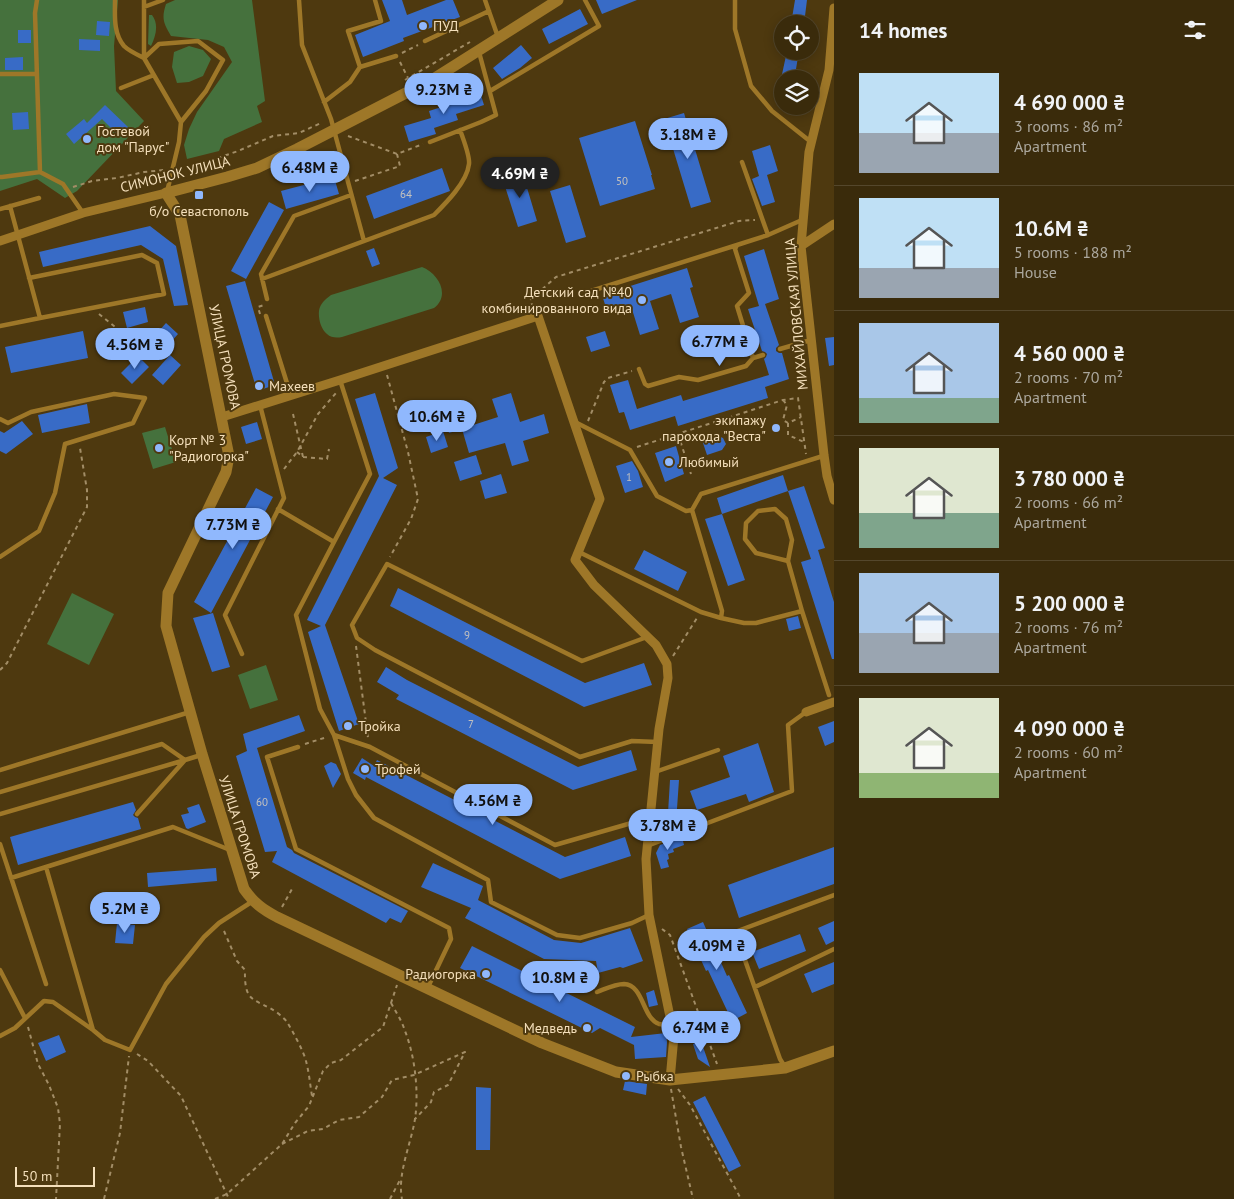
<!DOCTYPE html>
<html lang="en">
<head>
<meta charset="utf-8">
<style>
	:root { --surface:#3a2b0b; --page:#453719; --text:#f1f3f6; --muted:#aba79d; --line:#54472c; --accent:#90b8fd }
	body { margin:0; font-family:"PT Sans",sans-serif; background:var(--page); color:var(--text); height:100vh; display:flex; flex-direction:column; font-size:19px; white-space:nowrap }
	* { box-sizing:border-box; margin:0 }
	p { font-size:16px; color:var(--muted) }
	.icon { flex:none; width:28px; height:28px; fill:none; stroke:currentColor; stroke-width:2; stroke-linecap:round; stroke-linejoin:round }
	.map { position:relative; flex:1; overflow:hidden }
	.drawer { display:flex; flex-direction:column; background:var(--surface); width:400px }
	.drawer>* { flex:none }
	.controls { position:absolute; left:774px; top:15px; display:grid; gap:10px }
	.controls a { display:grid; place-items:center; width:45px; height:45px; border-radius:50%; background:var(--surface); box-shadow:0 2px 12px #0003,0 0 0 1px var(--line); font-size:25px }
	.scale { position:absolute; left:15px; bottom:12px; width:80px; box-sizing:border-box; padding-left:5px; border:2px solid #f4dfbb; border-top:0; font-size:14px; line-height:18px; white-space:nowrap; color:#f4dfbb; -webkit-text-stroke:4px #4e390f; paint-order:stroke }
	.price { position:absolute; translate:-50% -42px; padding:0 11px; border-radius:18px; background:var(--accent); color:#111; font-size:16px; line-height:32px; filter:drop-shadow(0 1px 2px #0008) }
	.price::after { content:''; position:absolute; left:50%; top:30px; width:15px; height:11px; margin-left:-8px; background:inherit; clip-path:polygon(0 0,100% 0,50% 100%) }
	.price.selected { background:#222; color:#fff }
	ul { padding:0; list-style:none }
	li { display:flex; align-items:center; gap:15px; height:125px; padding:0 25px }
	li+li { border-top:1px solid var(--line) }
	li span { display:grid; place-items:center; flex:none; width:140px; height:100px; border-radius:0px; color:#555 }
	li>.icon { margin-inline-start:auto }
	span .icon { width:60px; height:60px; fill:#fffc; stroke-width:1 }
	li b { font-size:21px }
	h2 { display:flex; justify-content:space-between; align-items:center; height:60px; padding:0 25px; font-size:21px }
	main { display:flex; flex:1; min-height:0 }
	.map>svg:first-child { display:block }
</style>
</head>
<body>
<main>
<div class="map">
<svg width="834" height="1199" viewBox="0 0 834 1199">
	<rect width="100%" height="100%" fill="#4e390f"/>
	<!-- green -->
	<path fill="#45713d" d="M0,0H118L114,46L116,91L144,121L77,191L65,198L37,179L0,191Z
		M175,0H252L265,101L257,106L262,122L224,139L219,151L187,159L184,145L189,129L197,112L232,62L224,47L208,40L171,36C164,24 161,19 166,4Z
		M149,15H152C159,24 156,36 151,46L148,44Z
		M189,46L203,50L211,59L203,76L189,82L177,83L172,67L174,52Z
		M422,267C438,273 451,295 434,308L342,337C337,338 331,338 327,334C320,329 317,314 320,307C322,302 327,298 331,295Z
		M165,427L176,462L153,469L142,433Z
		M72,593L114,614L89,665L47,644Z
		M266,665L278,700L250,709L238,675Z"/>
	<!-- building -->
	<path fill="#386bc6" d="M382,0H402L407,15L446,0H453L460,17L403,38L404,41L363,57L355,35L390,21Z
		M596,0H637L602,14Z
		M795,0H807L804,24H791Z
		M580,9L588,24L549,44L542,29Z
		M97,21L110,22L109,36L96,35Z
		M18,30H31V43H18Z
		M79,39L100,40V51L79,50Z
		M521,45L532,58L520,68L502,79L493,68Z
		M787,51H799L796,69L798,70L796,79H781Z
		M23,57V70H5V58Z
		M479,89L484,105L456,114L458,120L434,128L436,134L409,142L404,126L431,118L429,111L454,103L452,97Z
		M105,105L128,127L119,136L102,119L74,144L66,134L84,119L87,123Z
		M28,112L29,129L13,130L12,113Z
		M684,113L711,202L691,208L664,119Z
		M635,121L652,175H651L655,189L600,206L579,138Z
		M770,145L778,171L767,175L775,202L762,206L752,179L759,176L752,151Z
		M442,168L450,191L374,219L366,196Z
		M522,171L537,221L518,227L502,177Z
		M334,177L339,194L286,209L281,191Z
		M570,185L586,237L566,243L550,191Z
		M269,202L284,210L246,279L231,271Z
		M150,226L176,246L188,305L174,306L163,259L141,245L43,267L39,252Z
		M374,248L380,264L372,267L366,251Z
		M764,249L779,299L765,304L779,345L776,348V351L779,353H782L789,379L765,387L768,398L678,426L675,416L630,430L624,412L619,413L610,385L628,380L637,409L681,395L683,401L769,375L764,359L766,357L767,354L765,352L762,351L748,309L759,306L744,256Z
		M687,268L693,287L690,288L699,317L680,323L671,294L650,301L659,329L640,335L631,306L608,314L602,295Z
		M245,281L275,385L257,391L226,286Z
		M145,307L148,322L127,328L123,312Z
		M166,323L178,334L162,352L150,341Z
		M83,331L88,358L11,373L5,347Z
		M605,331L610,346L591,352L586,337Z
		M834,337V365L829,366L825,338Z
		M170,355L181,365L163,385L152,375Z
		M138,356L149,367L132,384L121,373Z
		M375,393L398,468L383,478L397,485L325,625L359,724L339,731L308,632L321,626L307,620L379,476L355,399Z
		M511,393L520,422L544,414L549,433L523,441L529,461L512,466L505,443L469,453L462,429L449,433L443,415L464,408L470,426L498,417L492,399Z
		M87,404L90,423L42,433L38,415Z
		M22,421L33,434L6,454L0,451V431L4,433Z
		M257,422L262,439L246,444L241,427Z
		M443,431L448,447L431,453L426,437Z
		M716,435L723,438L726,444L722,450L707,455L702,440Z
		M676,446L684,474L665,482L655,453Z
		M476,455L482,474L460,481L454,462Z
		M632,461L638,471L643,487L625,493L616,466Z
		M501,474L507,493L485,499L480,481Z
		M783,475L788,491L722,514L717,498Z
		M804,486L825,548L818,550L834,602V659H832L801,562L811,559L788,491Z
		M256,488L273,497L211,613L194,602Z
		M722,514L745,580L728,586L705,519Z
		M644,550L687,572L678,591L634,569Z
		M398,588L585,683L644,663L652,685L584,707L390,606Z
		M213,613L230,667L212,672L193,618Z
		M798,616L801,628L789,631L786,619Z
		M386,667L407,680L578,767L631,750L637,770L573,790L396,699L399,695L377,682Z
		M299,715L305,731L257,748L287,847L292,850L294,853L408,911L401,923L390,918L386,923L272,862L277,851L265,852L236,756L247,751L243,734Z
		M834,721V742L825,746L818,727Z
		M758,743L774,792L749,802L746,794L697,810L690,791L730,777L723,756Z
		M362,758L374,766L377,760L565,857L625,837L631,856L560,879L366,777L365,780L353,773Z
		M331,762L336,764L341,774L333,788L324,766Z
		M670,780H679L676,823H665V813H668Z
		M133,802L136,810L133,815L135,817L138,818L141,829L18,865L10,837Z
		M199,804L206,822L188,829L186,828L181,815L189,813L187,808Z
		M682,837L684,845L673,849L674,852L668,854L669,859L667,860L669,867L661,869L656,853L660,845Z
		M834,847V884L739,918L728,885Z
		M433,863L483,886L478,900L554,940L581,943L630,928L643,961L623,968L620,967L598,973L596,961L544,959L465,918L471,908L421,887Z
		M216,868L217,881L148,887L147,873Z
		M834,921V941L826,945L818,928Z
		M703,922L727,976L729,975L747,1013L732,1021L708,970L706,971L687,929Z
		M117,923L135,925L133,944L115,943Z
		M800,934L806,951L759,969L752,952Z
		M472,946L635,1027L631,1037L666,1033L667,1042L666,1057L635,1059L634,1045L600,1028L592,1033L460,968Z
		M834,962V984L812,993L804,974Z
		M654,990L658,1005L649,1007L646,993Z
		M59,1035L66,1052L46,1061L38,1043Z
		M701,1041L710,1067L698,1059L693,1044Z
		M625,1081L647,1084L646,1095L623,1090Z
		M476,1087L491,1088L490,1150H476Z
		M705,1096L741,1166L729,1172L693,1102Z"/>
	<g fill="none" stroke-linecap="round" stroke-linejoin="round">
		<!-- path -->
		<path stroke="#a28d66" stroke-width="2" stroke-dasharray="4 4" stroke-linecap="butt" d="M402,53L418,45
			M400,62L408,78
			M405,80L470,42
			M348,136L397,154L423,144
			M179,168L192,167L238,151L273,136L299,133L321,123
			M355,181L400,166L397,154
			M73,187L92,181L117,178L144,172L164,170
			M533,307L530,300L556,277L739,221L755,220
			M99,314L151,356
			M260,314L258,307L264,305
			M387,375L408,452L418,499L411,519L390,557
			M783,400L787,405L783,420L788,423L801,417
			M293,414L303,457L297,452
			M588,421L604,382L608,378L632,371
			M788,423V435L804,442
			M678,434L691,474
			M637,447L783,400L798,398L806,454
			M303,457L327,459L329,449
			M284,469L297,452L318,414L336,393
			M356,646L368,738
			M673,656L697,618
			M0,670L7,663L87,507V490L80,448
			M305,744L327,737
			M282,907L292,889
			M662,929L670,935L717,1064
			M224,931L237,961L245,970C244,1006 256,997 279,1014C282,1017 285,1019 287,1022C292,1030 304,1052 306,1061C309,1072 310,1084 312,1096
			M391,1003C396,1012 402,1021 405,1031C415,1056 419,1092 415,1119C411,1144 397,1174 402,1199
			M28,1027L38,1064L49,1085L58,1108L60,1124L56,1199
			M137,1054L148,1061L181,1096L229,1199
			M671,1089L681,1147L693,1199
			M678,1089L690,1105L741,1199
			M282,1144L308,1131L323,1129L339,1120L359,1117L382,1097L392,1080L414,1075L465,1052L448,1085L434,1092L431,1102L415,1119
			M104,1199L120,1133L129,1056
			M215,1199L227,1194L282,1144L295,1123L309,1106L323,1071L331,1063L341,1060L383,1027L397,985
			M390,1199L400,1180"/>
		<!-- service -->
		<path stroke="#9e7728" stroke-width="4.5" d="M37,0L35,13L40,172L63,184L83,213
			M115,0C115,15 113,33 124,46C129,51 138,55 144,58L159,44L198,41L223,60L206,91L181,122
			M144,0V58L181,122L179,142L167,192
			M299,0L302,45L331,119L364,241
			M485,0L498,37
			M735,0V29L751,86L772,111L811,142
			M144,7L163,0
			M425,41L489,11
			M360,67L348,31L381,21L375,0
			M0,74H37
			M121,88L154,75
			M490,91L599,26L585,0
			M324,102L350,82L360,67L396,56
			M430,142L481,122L496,115L479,52
			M742,162L768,235
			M0,177H2L40,172
			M0,209L39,198
			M29,278L142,255L157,263L164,294L40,318
			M262,279L434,215C446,203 467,182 469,164C470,157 463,138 460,130
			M591,291L737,245
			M267,299L261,274L294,216L351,195
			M266,316L291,396
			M0,326L40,318L10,206
			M780,349L811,340
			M753,358L763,355
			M639,369L645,384L648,386L679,377L698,380L746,366L753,358L737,306L749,293L735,249L737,245L768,235L802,220
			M0,419L8,423L31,412L114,394L145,398L133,423L65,444L55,493L39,531L0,557
			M575,422L630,450L657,496L686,511L692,510
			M278,509L334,542L296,615L320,709L334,735
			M334,542L370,474L340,380
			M579,552L701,612L721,618L722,611L692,510L701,494L823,456
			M802,611L829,695
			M721,618L744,623H756L802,611L788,561L792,540L786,519L775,509L758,511L746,523L745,539L756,553L788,561
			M647,637L582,661L387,564L352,625L357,638L375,650L580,757L632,741L658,742
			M242,654L225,615L284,498L260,405
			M298,747L267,757L296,849L449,928L451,939L428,987
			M0,770L190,712
			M655,772L718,750
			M0,792L162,744L185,760L0,814
			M137,814L185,760L201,755
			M649,818L555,845L370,747L334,735L348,779L356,795L374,818L488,880L491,902L557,935L580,938L632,923L649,915
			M0,844L46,984
			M647,846L792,791L788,725L806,712
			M46,867L93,1030
			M11,878L173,827L230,850
			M0,970L25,1018
			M755,987L834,949
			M597,992C605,989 615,984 624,984C644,985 642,1018 659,1024C663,1025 668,1024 671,1024
			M0,1036L15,1028L44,1001L53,1002L93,1030L105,1040L130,1050L166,984L204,937L219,923L253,901
			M785,1067L780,1059L735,932L834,895"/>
		<!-- minor -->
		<path stroke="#9e7728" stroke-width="9" d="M834,8L829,70L809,152L801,246L824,455L827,476L834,500
			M0,241L83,213L166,193
			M801,246L834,224
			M222,417L340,380L538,316L600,499L575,560L594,585L656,645L667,664L668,678L659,729L646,859L649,915L674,1036L670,1080
			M806,712L834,702"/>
		<!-- tertiary -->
		<path stroke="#9e7728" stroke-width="11" d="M558,0L435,78L297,149L257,168L227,177L166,193L180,215L229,456L226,472L168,593L166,626L202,754L244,889C254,903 262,909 277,917L542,1043L616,1072L670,1080L785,1068L834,1051"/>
	</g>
	<!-- markers -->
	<g fill="#90b8fd" stroke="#4e390f" stroke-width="2">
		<circle cx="423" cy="26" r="5"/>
		<circle cx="87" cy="139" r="5"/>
		<rect x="194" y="190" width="10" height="10" rx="2.5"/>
		<circle cx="642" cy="300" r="5"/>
		<circle cx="259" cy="386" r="5"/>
		<circle cx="776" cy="428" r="5"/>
		<circle cx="159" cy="448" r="5"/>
		<circle cx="669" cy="462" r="5"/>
		<circle cx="348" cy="726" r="5"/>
		<circle cx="365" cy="769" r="5"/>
		<circle cx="486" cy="974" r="5"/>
		<circle cx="587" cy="1028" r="5"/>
		<circle cx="626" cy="1076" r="5"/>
	</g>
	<g text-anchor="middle" stroke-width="4" stroke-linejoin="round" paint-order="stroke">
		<!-- number labels -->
		<g font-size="11" fill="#c5c2be">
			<text x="622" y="185">50</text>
			<text x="406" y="198">64</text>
			<text x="629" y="481">1</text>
			<text x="467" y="639">9</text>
			<text x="471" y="728">7</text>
			<text x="262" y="806">60</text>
		</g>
		<!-- poi labels -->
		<g font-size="14" fill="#f4dfbb" stroke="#4e390f" text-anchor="start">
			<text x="433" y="31">ПУД</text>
			<text x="97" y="136">Гостевой<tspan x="97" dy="16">дом "Парус"</tspan></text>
			<text x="199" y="216" text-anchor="middle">б/о Севастополь</text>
			<text x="632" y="297" text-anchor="end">Детский сад №40<tspan x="632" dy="16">комбинированного вида</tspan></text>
			<text x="269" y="391">Махеев</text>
			<text x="766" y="425" text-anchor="end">экипажу<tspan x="766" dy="16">парохода "Веста"</tspan></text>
			<text x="169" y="445">Корт № 3<tspan x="169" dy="16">"Радиогорка"</tspan></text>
			<text x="679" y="467">Любимый</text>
			<text x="358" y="731">Тройка</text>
			<text x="375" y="774">Трофей</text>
			<text x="476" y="979" text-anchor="end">Радиогорка</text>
			<text x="577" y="1033" text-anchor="end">Медведь</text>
			<text x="636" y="1081">Рыбка</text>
		</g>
		<!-- street labels -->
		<g font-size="14" fill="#f4dfbb" stroke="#4e390f">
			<text transform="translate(175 174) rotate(-14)" y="5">СИМОНОК УЛИЦА</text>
			<text transform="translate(796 314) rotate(-95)" y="5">МИХАЙЛОВСКАЯ УЛИЦА</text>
			<text transform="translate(225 357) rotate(78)" y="5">УЛИЦА ГРОМОВА</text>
			<text transform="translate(240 827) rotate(72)" y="5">УЛИЦА ГРОМОВА</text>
		</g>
	</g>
</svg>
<div class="controls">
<a><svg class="icon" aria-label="locate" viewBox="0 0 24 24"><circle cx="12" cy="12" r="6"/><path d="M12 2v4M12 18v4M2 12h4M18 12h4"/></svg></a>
<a><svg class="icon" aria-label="layers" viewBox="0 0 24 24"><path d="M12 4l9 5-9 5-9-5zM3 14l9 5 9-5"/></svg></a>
</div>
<div class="scale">50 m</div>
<b class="price" style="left:444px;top:115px">9.23M ₴</b>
<b class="price" style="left:688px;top:160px">3.18M ₴</b>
<b class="price" style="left:310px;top:193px">6.48M ₴</b>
<b class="price selected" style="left:520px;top:199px">4.69M ₴</b>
<b class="price" style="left:720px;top:367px">6.77M ₴</b>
<b class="price" style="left:135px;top:370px">4.56M ₴</b>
<b class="price" style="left:437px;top:442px">10.6M ₴</b>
<b class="price" style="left:233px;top:550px">7.73M ₴</b>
<b class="price" style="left:493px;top:826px">4.56M ₴</b>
<b class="price" style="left:668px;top:851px">3.78M ₴</b>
<b class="price" style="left:125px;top:934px">5.2M ₴</b>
<b class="price" style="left:717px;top:971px">4.09M ₴</b>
<b class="price" style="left:560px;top:1003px">10.8M ₴</b>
<b class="price" style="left:701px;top:1053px">6.74M ₴</b>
</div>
<section class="drawer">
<h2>14 homes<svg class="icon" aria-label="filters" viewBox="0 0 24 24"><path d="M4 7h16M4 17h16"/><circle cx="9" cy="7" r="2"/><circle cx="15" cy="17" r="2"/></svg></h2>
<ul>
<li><span style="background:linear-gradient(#bfe0f5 60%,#9aa5b1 0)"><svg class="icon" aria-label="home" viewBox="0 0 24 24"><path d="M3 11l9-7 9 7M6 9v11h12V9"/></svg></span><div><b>4 690 000 ₴</b><p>3 rooms · 86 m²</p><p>Apartment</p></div></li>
<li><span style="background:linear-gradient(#bfe0f5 70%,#9aa5b1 0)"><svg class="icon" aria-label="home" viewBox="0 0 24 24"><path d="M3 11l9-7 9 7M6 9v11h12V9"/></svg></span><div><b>10.6M ₴</b><p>5 rooms · 188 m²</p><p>House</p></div></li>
<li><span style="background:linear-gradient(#a9c7e8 75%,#7fa58c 0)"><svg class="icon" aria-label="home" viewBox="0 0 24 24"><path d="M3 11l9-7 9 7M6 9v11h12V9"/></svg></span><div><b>4 560 000 ₴</b><p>2 rooms · 70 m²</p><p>Apartment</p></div></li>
<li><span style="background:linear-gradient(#dfe7d0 65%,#7fa58c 0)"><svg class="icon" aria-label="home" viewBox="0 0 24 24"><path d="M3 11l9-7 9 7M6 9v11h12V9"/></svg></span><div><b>3 780 000 ₴</b><p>2 rooms · 66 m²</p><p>Apartment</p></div></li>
<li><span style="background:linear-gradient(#a9c7e8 60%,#9aa5b1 0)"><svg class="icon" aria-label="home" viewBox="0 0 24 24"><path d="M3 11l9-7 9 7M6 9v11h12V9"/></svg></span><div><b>5 200 000 ₴</b><p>2 rooms · 76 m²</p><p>Apartment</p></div></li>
<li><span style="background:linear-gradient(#dfe7d0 75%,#8fb573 0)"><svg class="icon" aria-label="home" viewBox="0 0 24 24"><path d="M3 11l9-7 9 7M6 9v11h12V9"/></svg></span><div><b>4 090 000 ₴</b><p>2 rooms · 60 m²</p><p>Apartment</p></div></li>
</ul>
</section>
</main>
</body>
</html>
